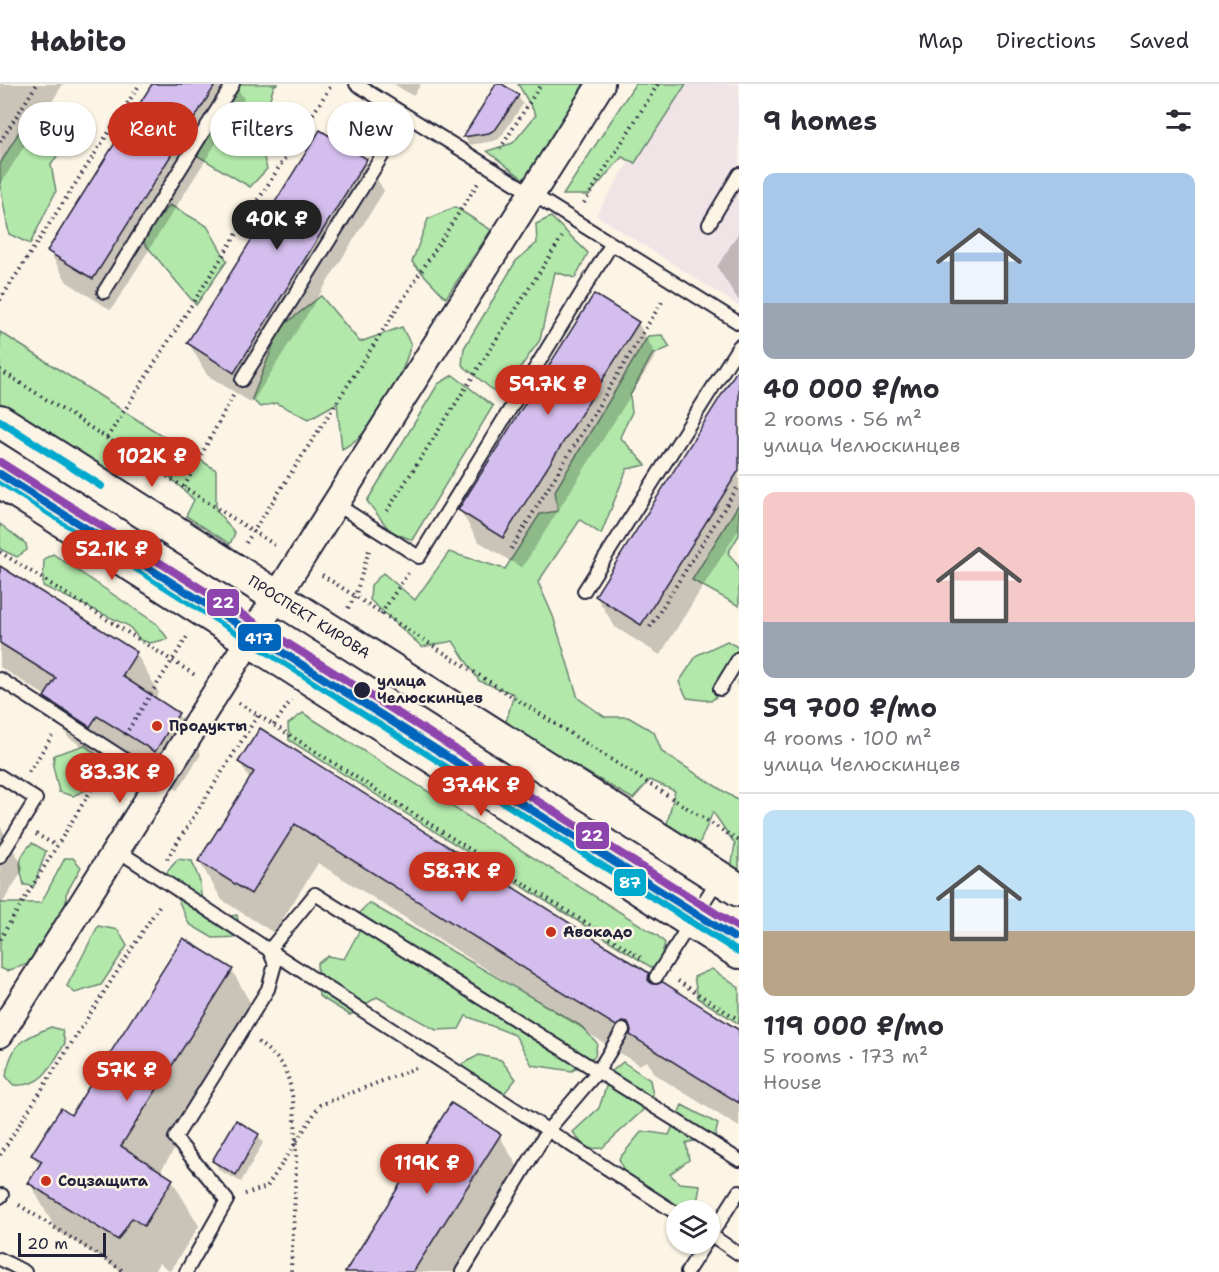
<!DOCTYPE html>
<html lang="en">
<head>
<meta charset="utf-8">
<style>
	:root { --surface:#fff; --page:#f7f7f7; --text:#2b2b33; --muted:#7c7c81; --line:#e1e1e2; --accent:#c8321e }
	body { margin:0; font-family:"Shantell Sans",sans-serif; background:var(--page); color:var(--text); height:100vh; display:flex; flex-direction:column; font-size:22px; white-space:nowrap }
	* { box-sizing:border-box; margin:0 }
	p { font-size:20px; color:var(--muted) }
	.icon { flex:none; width:33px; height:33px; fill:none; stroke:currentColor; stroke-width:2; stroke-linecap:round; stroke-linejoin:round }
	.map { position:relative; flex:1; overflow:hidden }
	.side { display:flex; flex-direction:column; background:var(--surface); width:480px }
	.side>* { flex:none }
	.hud { position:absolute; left:18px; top:18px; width:570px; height:54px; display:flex; gap:12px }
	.fabs { position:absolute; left:666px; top:1116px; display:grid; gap:12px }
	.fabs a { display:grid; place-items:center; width:54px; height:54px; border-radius:50%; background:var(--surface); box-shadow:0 2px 4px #0004; font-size:30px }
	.scale { position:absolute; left:18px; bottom:15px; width:88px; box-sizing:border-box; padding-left:6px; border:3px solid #22223b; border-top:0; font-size:16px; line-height:21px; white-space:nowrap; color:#22223b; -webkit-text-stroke:4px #fcf5e5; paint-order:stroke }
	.price { position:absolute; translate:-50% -51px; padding:0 14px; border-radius:21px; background:var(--accent); color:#fff; font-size:20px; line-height:39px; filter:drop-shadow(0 2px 3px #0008) }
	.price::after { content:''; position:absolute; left:50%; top:36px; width:18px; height:14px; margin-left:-9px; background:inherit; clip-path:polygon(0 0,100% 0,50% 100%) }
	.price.on { background:#222; color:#fff }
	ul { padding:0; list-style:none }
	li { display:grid; align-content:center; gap:12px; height:318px; padding:0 24px }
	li+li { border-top:2px solid var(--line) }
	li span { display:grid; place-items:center; height:186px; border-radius:12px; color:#555 }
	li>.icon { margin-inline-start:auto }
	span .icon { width:108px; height:108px; fill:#fffc; stroke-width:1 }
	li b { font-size:26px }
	h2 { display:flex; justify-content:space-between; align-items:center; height:72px; padding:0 24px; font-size:26px }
	.pill { padding:0 21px; border-radius:27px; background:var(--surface); box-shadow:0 2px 4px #0004; font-size:21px; line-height:54px }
	.pill.on { background:var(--accent); color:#fff }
	header { display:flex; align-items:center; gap:36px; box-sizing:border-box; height:84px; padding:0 30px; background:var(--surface); border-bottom:2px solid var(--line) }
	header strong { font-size:28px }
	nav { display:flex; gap:33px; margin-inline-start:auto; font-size:21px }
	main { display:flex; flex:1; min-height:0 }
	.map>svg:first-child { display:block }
</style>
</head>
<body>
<header>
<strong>Habito</strong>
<nav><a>Map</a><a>Directions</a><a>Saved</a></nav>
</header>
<main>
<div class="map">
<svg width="739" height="1188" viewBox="0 0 739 1188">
	<rect width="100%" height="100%" fill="#fcf5e5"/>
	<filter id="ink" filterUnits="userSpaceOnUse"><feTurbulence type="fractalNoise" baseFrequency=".0167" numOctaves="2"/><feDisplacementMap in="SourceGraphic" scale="12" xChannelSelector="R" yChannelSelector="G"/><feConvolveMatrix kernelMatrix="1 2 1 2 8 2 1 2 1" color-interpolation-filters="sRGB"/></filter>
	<g filter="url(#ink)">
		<!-- built -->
		<path fill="#f0e4e7" d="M677,0H739V222L596,131Z"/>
		<!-- green -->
		<path fill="#b2e8aa" stroke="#6a8572" stroke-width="1.5" d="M240,0H277L274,2L258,51L267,85L250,103L198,72L214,22Z
			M518,0H584L526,97L487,67L513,59L536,31Z
			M635,0H686L635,79L622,73L589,111H563Z
			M52,30L70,52L51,81L56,107L30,160L9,150L0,101V80L20,46Z
			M170,121L207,142L227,177L196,221L141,155Z
			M455,123L491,146L446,214L412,178L428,135Z
			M551,133L588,169L575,194L555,188L540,256L500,312L462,281L464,264L516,177L537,159L536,140Z
			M321,212L360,258L402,243L411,261C399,299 379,346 342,365L337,319L309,335L276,319L260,323L252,315L280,244Z
			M0,248L216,386V426L235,449L230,460L186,432L194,416L141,366L118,393L0,323Z
			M662,251L670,263L652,271L630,312L632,328L620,353L646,381L627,385L601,450L580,436L538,498L553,532L578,614L605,633H628L654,648L662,668L739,717V790L731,785L735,760L713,728L697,765L664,752L675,707L650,696L633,715L505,641L514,610L479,597L453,557L422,563L370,516L371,501L383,489L415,516L449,468L505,485L540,430L558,427L555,407L648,252Z
			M453,291L493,322L412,456L390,447L367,417L438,300Z
			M739,420V451L728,469L739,483V522L692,496Z
			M0,440L26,460L27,466L17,473L0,465Z
			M53,470L157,540L168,555L150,559L140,556L129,542L43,502L44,475Z
			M727,557L739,564C739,587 729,603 711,617L687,614L679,598L697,571Z
			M303,629L658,852L665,859L660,877L654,885L289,656L288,640Z
			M85,661L97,671L86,706L73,712L59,708L53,682L54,671Z
			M32,759L46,767L34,802L24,801C19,782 17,773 32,759Z
			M65,774H73L81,783L66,810V821L31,879L7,887L0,884V819H41Z
			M178,775L192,777L200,798L202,825L217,834L237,831L241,853L213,854L189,840L166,789Z
			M369,819L581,942L597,959L595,972L572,987L532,981L515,951L466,932L459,945L436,946L377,913L350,931L319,912L317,879L328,872L344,875L363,840L360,828Z
			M98,842L118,846L127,862L101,901L75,909L67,902Z
			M712,885L739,904V940L698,914L694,893Z
			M51,943L62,946L65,959C52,981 43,1004 13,1001L6,992C11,960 22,955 51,943Z
			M479,971L501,976L516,995L502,1012L491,1001L467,1003L462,980Z
			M623,978L650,996L654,1016L602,1064L586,1065L573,1048L599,1024L611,988Z
			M682,1021L718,1040L715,1052L686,1059L689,1076L670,1090L679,1099L700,1101L696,1126H676L627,1097L619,1075L642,1047L669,1051Z"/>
		<!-- shadow -->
		<path fill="#0003" d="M0,0H63L0,101Z
			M154,0H235L244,15L111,226L67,198L49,167Z
			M394,0H421L413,12Z
			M498,0L518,12L523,20L500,54L494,57L469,61L465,53Z
			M366,76L384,107L252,319L207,291L189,259Z
			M739,148V217L717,183Z
			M638,239L656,271L522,484L478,457L460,426Z
			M739,306V445L660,571L615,543L596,512Z
			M0,484L136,569L159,609L155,615L178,630L201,670L178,706L120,670L113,682L68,653L46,612L0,583Z
			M739,594V605L736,599Z
			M240,678L648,890L654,901L739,947V1043L654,990L647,977L639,981L318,779L274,849L222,816L199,777L250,696Z
			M0,742L24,784L0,823Z
			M232,886L258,933L160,1088L172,1096L199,1142L170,1187L159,1179L154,1188H123L56,1146L30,1099L40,1083L33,1071Z
			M258,1051L263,1059L241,1098L219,1086L214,1077Z
			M499,1051L526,1097L469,1188H347Z"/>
		<!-- building -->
		<path fill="#d4beed" stroke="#22223b" stroke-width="1.5" d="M152,0H216L93,195L47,167Z
			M496,0H502L519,11L496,45L489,49L463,53Z
			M320,46L367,75L234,289L187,259Z
			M594,210L639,238L503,454L458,426Z
			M739,283V386L641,541L595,512Z
			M0,482L137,568L122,592L179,629L155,668L97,632L90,643L44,613L56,594L0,559Z
			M260,644L649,889L648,896L652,900L663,898L739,946V1019L630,951L631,946L628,939L623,938L616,942L295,740L251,810L198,777L254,688L238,678Z
			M183,854L233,885L121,1062L173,1095L144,1142L132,1134L118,1156L28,1099L42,1077L31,1071L61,1024L71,1031Z
			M451,1019L501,1050L413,1188H345Z
			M236,1036L259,1050L236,1091L212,1077Z"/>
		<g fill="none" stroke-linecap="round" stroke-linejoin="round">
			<defs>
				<path id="service" d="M356,0L739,239
					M709,140L739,90
					M104,208L233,0
					M242,296L407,32
					M336,420L419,473L611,161
					M584,507L739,262
					M0,595L160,698
					M720,605L739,574
					M0,692L36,715L0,773
					M117,766L269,866L315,810L739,1076
					M269,866L676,1129
					M656,893L719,794
					M739,1107L711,1151L739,1170
					M0,1113L2,1111
					M0,1175L25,1188
					M186,1188L227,1116L175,1054L268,905L275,880L269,866
					M462,1188L548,1046L598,987L623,946
					M687,1188L705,1160"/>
				<path id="minor" d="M0,950L601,0"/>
				<g id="tertiary">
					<path id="s1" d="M0,337L739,806"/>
					<path d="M0,397L739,868"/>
				</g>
			</defs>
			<!-- service casing -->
			<use href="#service" stroke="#22223b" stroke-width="16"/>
			<!-- minor casing -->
			<use href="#minor" stroke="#22223b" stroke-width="30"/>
			<!-- tertiary casing -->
			<use href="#tertiary" stroke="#22223b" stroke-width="36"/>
			<!-- path -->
			<path stroke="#22223b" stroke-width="4" stroke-dasharray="1.5 4.5" stroke-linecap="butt" d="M0,58L37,0
				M500,65L541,0
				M584,119L658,0
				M0,216L140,0
				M0,286L278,463
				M107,354L332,0
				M184,403L233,312
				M387,427L562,153
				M246,459L478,99
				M511,465L663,216
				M0,468L195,591
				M322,491L739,757
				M348,524L355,513L370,463
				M381,530L408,489
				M650,543L739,401
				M239,619L643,875
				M274,641L291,616
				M125,651L187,553
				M29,688L52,652
				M36,750L57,762
				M167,775L258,631
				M0,855L104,685
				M678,897L739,936
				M258,958C265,964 276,972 282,980C306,1019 292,1140 291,1188
				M0,1071L161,819
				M245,1110L267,1103L320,1021L416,984
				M19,1121L125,1188"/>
			<!-- service -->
			<use href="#service" stroke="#fcf5e5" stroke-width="12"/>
			<!-- minor -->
			<use href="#minor" stroke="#fcf5e5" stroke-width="26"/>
			<!-- tertiary -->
			<use href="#tertiary" stroke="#fcf5e5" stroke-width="32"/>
			<defs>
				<path id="bus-1" d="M0,337L101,402
					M0,397L739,868"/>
			</defs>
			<!-- bus-1 casing -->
			<use href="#bus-1" stroke="#fcf5e5" stroke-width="12"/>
			<!-- bus-1 -->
			<use href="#bus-1" stroke="#00a9ce" stroke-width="8"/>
			<defs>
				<path id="tram-1" d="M0,378L739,844"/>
				<path id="tram-2" d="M0,390L733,853"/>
			</defs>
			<!-- tram-1 casing -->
			<use href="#tram-1" stroke="#fcf5e5" stroke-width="12"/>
			<!-- tram-2 casing -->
			<use href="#tram-2" stroke="#fcf5e5" stroke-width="12"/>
			<!-- tram-1 -->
			<use href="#tram-1" stroke="#8e44ad" stroke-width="8"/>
			<!-- tram-2 -->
			<use href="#tram-2" stroke="#0065bd" stroke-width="8"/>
		</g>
	</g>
	<!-- markers -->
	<circle fill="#22223b" stroke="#fcf5e5" stroke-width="2" cx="362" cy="606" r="9"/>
	<g fill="#c8321e" stroke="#fcf5e5" stroke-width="2">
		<circle cx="157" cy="642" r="6"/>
		<circle cx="551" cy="848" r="6"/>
		<circle cx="46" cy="1097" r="6"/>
	</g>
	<g text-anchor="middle" stroke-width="5" stroke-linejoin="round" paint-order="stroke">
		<!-- street labels -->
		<g font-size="15" fill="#22223b" stroke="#fcf5e5">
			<text dy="5" stroke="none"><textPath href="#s1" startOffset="366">ПРОСПЕКТ КИРОВА</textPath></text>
		</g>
		<!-- stop labels -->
		<g font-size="15" font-weight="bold" fill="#22223b" stroke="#fcf5e5" text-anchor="start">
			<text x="377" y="602">улица<tspan x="377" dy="17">Челюскинцев</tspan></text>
		</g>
		<!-- poi labels -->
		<g font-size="15" font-weight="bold" fill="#22223b" stroke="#fcf5e5" text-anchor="start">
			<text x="169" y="647">Продукты</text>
			<text x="563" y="853">Авокадо</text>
			<text x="58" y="1102">Соцзащита</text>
		</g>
	</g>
	<g stroke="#fcf5e5" stroke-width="2">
		<rect x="206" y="504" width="34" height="29" rx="6" fill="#8e44ad"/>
		<rect x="237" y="539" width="45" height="29" rx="6" fill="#0065bd"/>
		<rect x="575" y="737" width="35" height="29" rx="6" fill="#8e44ad"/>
		<rect x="613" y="784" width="34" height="29" rx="6" fill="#00a9ce"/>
	</g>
	<g font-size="16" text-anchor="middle" font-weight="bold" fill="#fff">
		<text x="223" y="524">22</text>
		<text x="259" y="560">417</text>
		<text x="592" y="757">22</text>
		<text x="630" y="804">87</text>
	</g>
</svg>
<div class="fabs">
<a><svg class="icon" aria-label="layers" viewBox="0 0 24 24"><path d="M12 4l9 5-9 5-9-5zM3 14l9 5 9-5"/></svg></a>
</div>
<div class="scale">20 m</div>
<b class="price on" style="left:277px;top:167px">40K ₽</b>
<b class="price" style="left:548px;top:332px">59.7K ₽</b>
<b class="price" style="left:152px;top:404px">102K ₽</b>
<b class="price" style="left:112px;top:497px">52.1K ₽</b>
<b class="price" style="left:120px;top:720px">83.3K ₽</b>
<b class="price" style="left:481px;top:733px">37.4K ₽</b>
<b class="price" style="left:462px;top:819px">58.7K ₽</b>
<b class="price" style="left:127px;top:1018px">57K ₽</b>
<b class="price" style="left:427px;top:1111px">119K ₽</b>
<div class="hud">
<a class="pill">Buy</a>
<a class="pill on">Rent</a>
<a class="pill">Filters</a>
<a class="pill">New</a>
</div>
</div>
<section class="side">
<h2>9 homes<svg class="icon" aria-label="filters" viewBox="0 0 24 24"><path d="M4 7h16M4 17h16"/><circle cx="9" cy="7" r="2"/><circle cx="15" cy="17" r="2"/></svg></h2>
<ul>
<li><span style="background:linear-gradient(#a9c7e8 70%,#9aa5b1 0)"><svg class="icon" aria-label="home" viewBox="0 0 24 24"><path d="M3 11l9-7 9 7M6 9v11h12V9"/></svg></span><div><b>40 000 ₽/mo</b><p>2 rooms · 56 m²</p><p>улица Челюскинцев</p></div></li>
<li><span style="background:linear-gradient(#f6c9c9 70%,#9aa5b1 0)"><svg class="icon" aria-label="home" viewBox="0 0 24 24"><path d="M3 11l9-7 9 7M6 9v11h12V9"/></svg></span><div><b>59 700 ₽/mo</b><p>4 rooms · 100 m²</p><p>улица Челюскинцев</p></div></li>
<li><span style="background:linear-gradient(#bfe0f5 65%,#b9a48a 0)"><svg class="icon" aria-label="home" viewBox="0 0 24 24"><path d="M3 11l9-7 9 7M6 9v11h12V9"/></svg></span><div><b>119 000 ₽/mo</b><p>5 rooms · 173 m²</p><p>House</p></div></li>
</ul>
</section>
</main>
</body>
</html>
